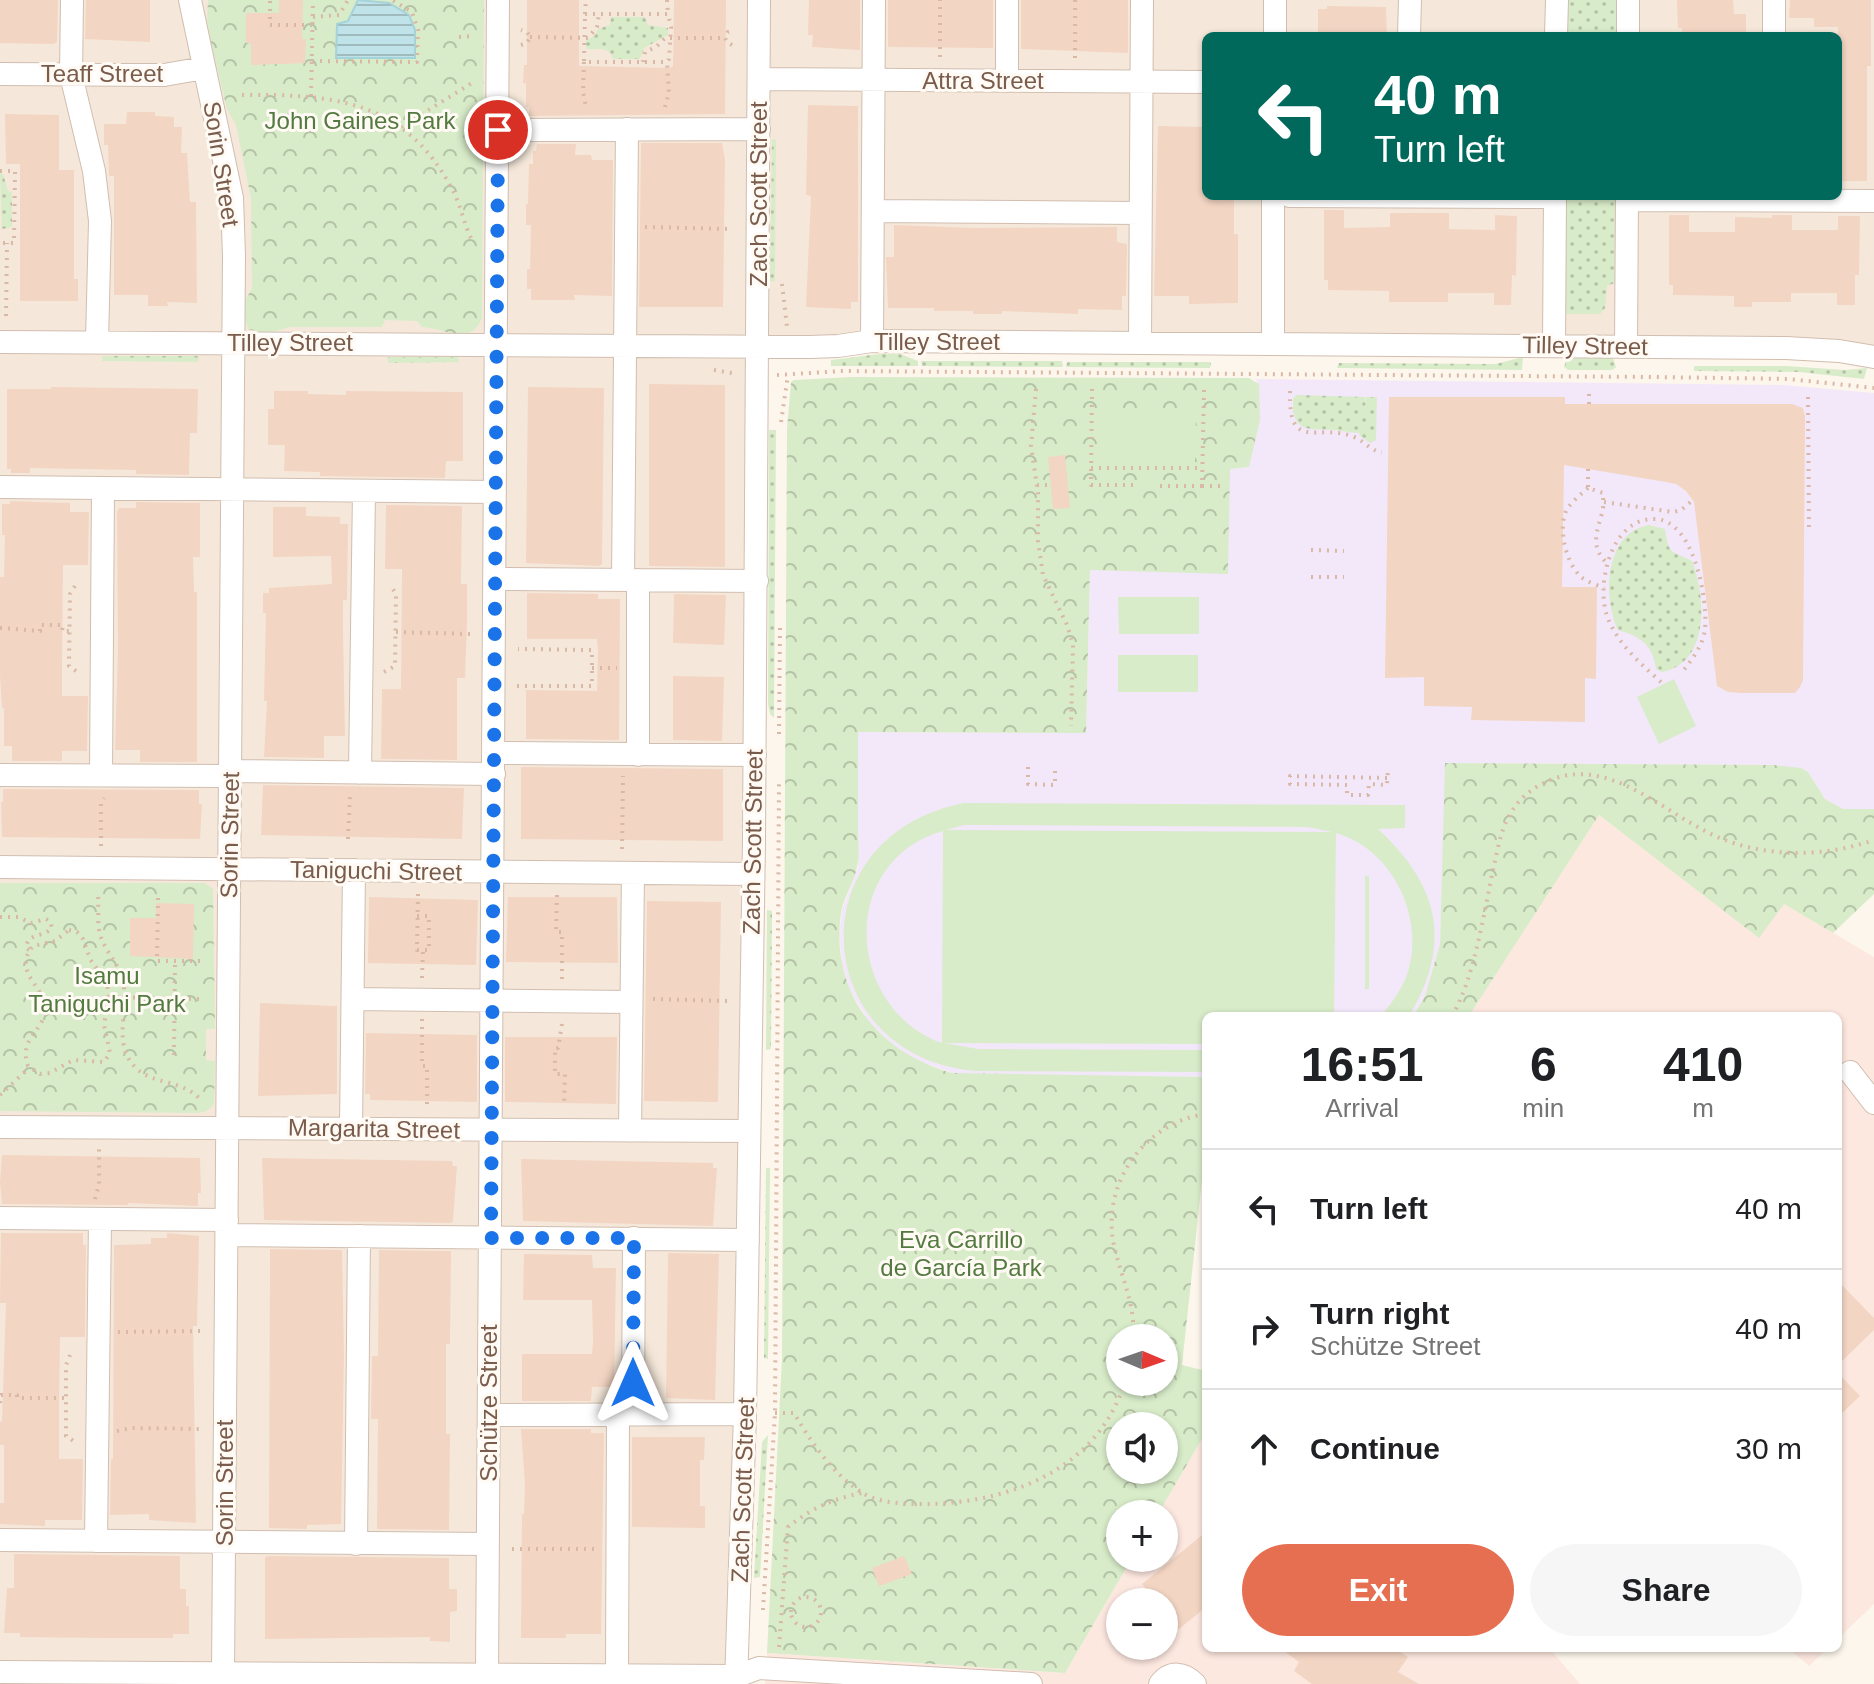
<!DOCTYPE html>
<html lang="en">
<head>
<meta charset="utf-8">
<style>
  body { margin:0; font-family:Helvetica,sans-serif; background:#f6f6f6; color:#202124; height:100vh; display:flex; flex-direction:column; font-size:30px; white-space:nowrap }
  * { box-sizing:border-box; margin:0 }
  p { font-size:26px; color:#757577 }
  .icon { flex:none; width:44px; height:44px; fill:none; stroke:currentColor; stroke-width:2; stroke-linecap:round; stroke-linejoin:round }
  .map { position:relative; flex:1; overflow:hidden }
  .drawer { position:absolute; left:1202px; top:1012px; width:640px; height:640px; display:flex; flex-direction:column; background:#fff; border-radius:12px; box-shadow:0 2px 6px #0004 }
  .drawer>* { flex:none }
  .banner { position:absolute; left:1202px; top:32px; width:640px; height:168px; border-radius:12px; box-shadow:0 2px 6px #0004; background:#00695c; color:#fff; overflow:hidden }
  .needle { width:52px; rotate:92deg }
  .controls { position:absolute; left:1106px; top:1324px; display:grid; gap:16px }
  .controls a { display:grid; place-items:center; width:72px; height:72px; border-radius:50%; background:#fff; box-shadow:0 2px 6px #0004; font-size:40px }
  .pin { position:absolute; display:grid; place-items:center; width:68px; height:68px; color:#fff; margin:-34px; border:4px solid #fff; border-radius:50%; box-shadow:0 2px 8px #0007 }
  .me { position:absolute; width:88px; margin:-44px; rotate:0deg; stroke-linejoin:round; filter:drop-shadow(0 0 6px #0008) }
  .turn { display:flex; align-items:center; gap:28px; height:168px; padding:0 40px; font-size:36px }
  .turn .icon { width:104px; height:104px; stroke-width:2.5 }
  .turn b { display:block; font-size:56px; line-height:68px }
  .eta { display:flex; justify-content:space-evenly; align-items:center; height:136px; text-align:center }
  .eta b { font-size:48px; font-weight:700; line-height:56px }
  .cta { display:flex; gap:16px; margin-top:auto; padding:16px 40px }
  .cta a { flex:1; height:92px; border-radius:48px; background:#e76f51; color:#fff; font-size:32px; font-weight:700; line-height:92px; text-align:center }
  .cta a+a { background:#f6f6f6; color:#202124 }
  ul { padding:0; list-style:none }
  li { display:flex; align-items:center; gap:24px; height:120px; padding:0 40px; border-top:2px solid #e0e0e0 }
  li div { flex:1 }
  li b { display:block; font-size:30px }
  li em { font-style:normal }
  .map>svg:first-child { display:block }
  .residential { fill:#f5e8da; fill-rule:evenodd }
  .commercial { fill:#fde8e0; fill-rule:evenodd }
  .education { fill:#f3e8fa }
  .grass { fill:url(#grass-dots) }
  .park { fill:url(#park-crowns); fill-rule:evenodd }
  .garden { fill:#d8ecc9; fill-rule:evenodd }
  .water { fill:url(#water-rules); stroke:#a5d3da; stroke-width:2 }
  .building { fill:#f3d5c3 }
  .lines { fill:none; stroke-linecap:round; stroke-linejoin:round }
  .minor-casing { stroke:#d1beb0; stroke-width:24 }
  .path { stroke:#d9b8a5; stroke-width:4; stroke-dasharray:2 6; stroke-linecap:butt }
  .minor { stroke:#fff; stroke-width:22 }
  .route { stroke:#1a73e8; stroke-width:14; stroke-dasharray:0 25.2 }
  .labels { text-anchor:middle; stroke-width:6; stroke-linejoin:round; paint-order:stroke }
  .street-label { font-size:24px; fill:#7a5c4d; stroke:#fffaf3 }
  .park-label { font-size:24px; fill:#537a41; stroke:#fffaf3 }
</style>
</head>
<body>
<div class="map">
<svg width="1874" height="1684" viewBox="0 0 1874 1684">
  <defs>
    <pattern id="grass-dots" width="8" height="8" patternUnits="userSpaceOnUse" patternTransform="scale(2)"><rect width="8" height="8" fill="#d8ecc9"/><path d="M2 2h.1M6 6h.1" fill="none" stroke="#b4c2a5" stroke-width="1.8" stroke-linecap="round"/></pattern>
    <pattern id="park-crowns" width="20" height="18" patternUnits="userSpaceOnUse" patternTransform="scale(2)"><rect width="20" height="18" fill="#d8ecc9"/><path d="M2 6a3 3 0 1 1 6 0M12 15a3 3 0 1 1 6 0" fill="none" stroke="#b4c2a5"/></pattern>
    <pattern id="water-rules" width="6" height="5" patternUnits="userSpaceOnUse" patternTransform="scale(2)"><rect width="6" height="5" fill="#bfe3e8"/><path d="M0 2.5h6" fill="none" stroke="#a0bbbe"/></pattern>
  </defs>
  <rect width="100%" height="100%" fill="#fdf6ec"/>
  <!-- residential -->
  <path class="residential" d="M0,0H1874V357L758,346L736,1675L0,1670ZM1206,36H1838V196H1206Z"/>
  <!-- commercial -->
  <path class="commercial" d="M1599,815L1758,937L1784,904L1874,957V1604L1838,1639V1016H1469Z
    M1206,1432V1648H1549L1580,1684H765L767,1653L1065,1673L1132,1558H1164V1514H1158ZM1120,1602H1164V1646H1120Z
    M1788,1648H1828L1809,1666Z"/>
  <!-- education -->
  <path class="education" d="M1253,379L1784,385L1874,393V809H1843L1825,799L1808,772L1774,765L1446,763L1440,944L1425,996L1413,1016H1206V1077L978,1075L952,1073L915,1060L898,1049L871,1025L850,991L842,966L839,934L842,910L858,867V732L1086,733L1090,569L1230,469L1249,467L1257,380Z"/>
  <!-- grass -->
  <path class="grass" d="M1566,0H1618V36H1566Z
    M611,17H645L648,25L668,28V35L644,48L640,59H613C609,45 598,50 586,49V41L595,35L598,29L610,25Z
    M772,139L776,140L775,282L770,281Z
    M0,173L3,174L8,191L12,192V227L2,229Z
    M1565,196H1617V282L1607,286L1605,308L1600,314H1564Z
    M880,354H900L918,361V366H831V360Z
    M102,356H198L199,357L198,362L102,361Z
    M388,357H458L459,362L388,363Z
    M1523,357L1522,370L1337,368L1339,363L1496,364Z
    M1567,358H1613L1616,367L1612,370H1568L1564,367Z
    M921,361H1062L1063,367L922,366Z
    M1067,362H1210L1211,363L1210,368L1066,367Z
    M1694,366H1786L1845,370L1867,368L1864,379L1799,372L1694,371Z
    M1296,395L1365,397V410L1366,397H1377L1376,440L1370,443L1359,435L1360,433C1353,433 1344,431 1335,430C1307,429 1292,433 1293,399Z
    M769,430H776L774,718L770,714L768,704Z
    M1649,525L1665,529C1669,555 1670,550 1692,561C1706,596 1710,663 1662,672L1656,669C1653,645 1640,636 1618,630C1602,597 1605,532 1649,525Z
    M767,910L772,911L771,1049L766,1050Z
    M766,1168H770L768,1359L764,1358Z
    M768,1435L760,1577L754,1578L762,1442Z"/>
  <!-- park -->
  <path class="park" d="M208,0H484L482,318C471,347 444,328 422,327L417,321L385,320L382,327H290L266,334L248,329L244,315V303L252,288L251,198L236,125L227,109L210,39L207,20Z
    M851,377L1249,378L1259,384L1260,420L1249,467L1230,469L1228,574L1090,570L1086,733L858,732C858,765 858,797 858,830C858,842 860,856 857,867C854,883 844,896 841,913C830,992 877,1052 952,1073L1206,1077V1143L1182,1365L1206,1371V1432L1158,1514H1120V1558H1132L1065,1673L767,1653L782,1359L787,428L791,382L794,380ZM1120,1338H1164V1382H1120ZM1120,1426H1164V1470H1120Z
    M1445,763L1774,765L1801,768L1808,772L1825,799L1843,809H1874V894L1833,933L1784,904L1759,938L1599,815L1469,1016H1413L1425,996L1440,944Z
    M0,883H205L213,889L215,1029H206V1060L215,1061L214,1104C208,1111 204,1113 195,1113L0,1111Z"/>
  <!-- garden -->
  <path class="garden" d="M1099,412L1196,413L1195,465L1099,464Z
    M1118,597H1199V634H1119Z
    M1118,655H1198V692H1118Z
    M1674,679L1696,726L1659,744L1637,697Z
    M964,803L1405,805V828L1378,829C1439,885 1453,943 1409,1016H1381C1390,1005 1399,993 1405,980C1428,923 1395,850 1336,833L1334,1016H1206V1044L944,1043L978,1049L1206,1050V1072L975,1071C809,1056 795,836 964,803ZM964,825L1308,827L1332,832L946,830ZM943,831L942,1042L941,1043C844,1006 839,860 943,831Z
    M1365,876H1369V989H1365Z"/>
  <!-- water -->
  <path class="water" d="M358,0L389,3L409,15L415,30V58H336L337,24L348,21Z"/>
  <!-- building -->
  <path class="building" d="M0,0H58L57,42L53,44L0,43Z
    M86,0H150V42L85,39Z
    M279,0H303L302,39H306L305,63L251,65V43H246V13H279Z
    M527,0H579V66L670,68L673,66L674,0H726L725,114L529,116V107H526V83H523L524,65H527Z
    M809,0H860V50L812,47L813,35H808Z
    M888,0H993V48L888,47Z
    M1021,0H1128V53L1021,49Z
    M1677,0H1733L1734,14H1746V36H1682V28H1678Z
    M1790,0H1871V66H1867V181H1838V27H1814V18H1789Z
    M1327,6L1386,7L1387,36H1318V9H1327Z
    M808,105L858,106V302H851V309L806,307L811,196L806,195Z
    M127,112H155V116L174,117V127H182L181,153H187L190,202H196L197,303L167,302L168,306H148V295H114V176H109L108,145H104V124H126Z
    M5,114L59,115V170H74V279H78V301H20V164H6Z
    M1158,126L1206,127V196H1234V234H1238V303L1189,304V296H1154Z
    M641,143H722L725,160L723,307H639Z
    M537,144H576L575,155H591L592,160H613L612,296L574,295L575,300H531V289H527V269H530L531,225H526V204H528L529,164H533V151H536Z
    M1324,210H1344V228L1390,227V213H1449V229L1495,230V215L1517,216L1516,276L1512,275L1511,305H1494V293H1448V302H1389V291L1328,290V280H1324Z
    M1669,215H1689V232H1735V217L1772,218V215H1792V230H1838V216H1860L1859,275H1855V305H1837V293H1791V302H1752V307H1734V296L1673,295V285H1669Z
    M894,225L973,228L1117,227V242L1127,244L1126,296H1122V310L1078,309V314L1002,311V314H973V311H934V308H888L886,257H894Z
    M649,384L725,385V567L649,566Z
    M51,387L198,389L197,433H190L189,475L136,474V470L30,468V473H11V469H7V389H51Z
    M528,387L604,388L602,564L599,566L526,563Z
    M274,391H308V394L346,395V391L463,392V461H446L445,478L320,476V472L284,471L285,445H268V409H274Z
    M1389,397H1565V404H1792L1803,408L1805,416L1803,680L1800,687L1795,693H1741L1728,692L1717,686L1694,502L1686,491L1676,484L1666,482L1564,465L1562,587H1597L1596,679L1585,678V722L1471,720L1472,707L1424,706V677L1385,678Z
    M1065,455L1070,508L1053,509L1048,457Z
    M10,501L70,503V512H89L88,565H63L62,673V696H88L87,751H62V761H12V746H4V708H2L0,675V577H4L5,535H2V504H10Z
    M136,502L200,503V557H193L194,592H197V762H140V750H115L118,650L117,512L119,508H136Z
    M386,505L462,506L461,584H467V622L465,678H457V760L381,759L382,689H401L402,569H385Z
    M273,507H306V516L340,517V524H348L347,600H343V631L345,736H324V758L264,757L267,701H264L266,613H263V593H269V588L332,584L331,556L273,557Z
    M527,593L598,594V599H620L619,740L526,739V690L597,691L598,651L597,639H527Z
    M674,594L726,595L724,645L673,643Z
    M673,676L724,677L722,741L673,740Z
    M521,767L723,769V841L521,839Z
    M263,785L464,788L462,839L261,835Z
    M3,789L199,790V804H202L200,839L2,837L1,802H3Z
    M369,897L478,900L476,965L368,963Z
    M508,897H617L618,963L506,962Z
    M647,901L721,902L718,1102L644,1101Z
    M156,903L194,904L193,959L130,956V918H156Z
    M260,1003L337,1006V1094L258,1096Z
    M366,1033L477,1035V1102L370,1100V1094H365Z
    M505,1037H617L616,1104L505,1102Z
    M2,1155L200,1158L201,1193H198V1206L128,1203V1205L2,1204L0,1182Z
    M262,1158L452,1161L453,1166H457L453,1221L451,1223L264,1220Z
    M521,1159L713,1163V1168H717L713,1226L523,1221Z
    M1,1233H83V1245H86L85,1337H60L59,1407V1459H83L82,1520H45V1526L0,1524V1503H4V1445H0V1422L2,1421L6,1303H0Z
    M167,1233L199,1236L197,1326H193L196,1523L149,1520V1514L110,1515L111,1459H113L114,1245L151,1244V1238H167Z
    M270,1249L342,1250L344,1355L341,1524L307,1525V1529L269,1528Z
    M379,1250L451,1251L450,1344H446V1434H450L449,1530L377,1529L378,1419H371L372,1356H378Z
    M668,1253L719,1254L715,1400L666,1398Z
    M524,1254L592,1255L593,1268H616L614,1387H592L591,1401H522V1354H592L593,1341L592,1300H523Z
    M1838,1281L1874,1318V1330L1838,1365Z
    M1838,1373L1860,1396L1838,1417Z
    M521,1429H591V1433H604L601,1634H566V1638H521L522,1514H524L525,1485Z
    M632,1437H705L704,1460H700V1506H705V1528L632,1527Z
    M1206,1532V1607L1179,1629L1164,1611V1602H1157L1142,1584Z
    M14,1554L180,1556V1589H186V1606H189V1634H173V1638H102L20,1637V1633H4L7,1588H14Z
    M270,1556L449,1558V1589H457V1611L450,1612V1642L430,1641V1637L265,1639V1557Z
    M904,1556L912,1574L879,1586L872,1568Z
    M1280,1648H1394L1408,1657L1398,1672L1419,1684H1312L1294,1671L1299,1662Z"/>
  <g class="lines">
    <!-- minor casing -->
    <g class="minor-casing">
      <path id="minor" d="M72,0L71,75L94,171L100,221L97,342
        M190,0L232,198L234,256L223,1674
        M1275,36V0
        M1409,36L1410,0
        M1556,36L1557,0
        M1628,36V0
        M1774,36V0
        M0,74L164,75L204,68
        M759,79L1206,82
        M1007,81V0
        M498,130L759,129
        M1273,196V343
        M1290,196L1555,197
        M1627,200L1874,201
        M873,211L1140,213
        M872,341L874,0
        M0,342L810,347L838,346L872,341L1786,348L1839,351L1874,357
        M1140,342L1142,0
        M1554,346L1555,196
        M1626,346L1627,196
        M0,487L495,492
        M496,579L757,581
        M623,580L627,129
        M638,580V755
        M495,753L755,755
        M230,771L494,774
        M360,773L364,491
        M0,775L230,776
        M101,775L103,489
        M0,867L753,874
        M353,999L631,1002
        M1850,1072L1874,1103
        M0,1127L748,1131
        M351,1128L354,870
        M630,1131L633,873
        M0,1218L227,1220
        M227,1235L748,1240
        M633,1413L634,1238
        M489,1415L745,1414
        M0,1540L488,1544
        M96,1541L100,1220
        M356,1544L359,1236
        M0,1672L737,1676L759,1668L1031,1684
        M487,1675L498,0
        M617,1675L618,1416
        M736,1684L745,1414L754,841L759,0
        M1160,1684C1170,1671 1184,1672 1195,1684"/>
    </g>
    <!-- path -->
    <path class="path" d="M667,0L668,14
      M270,1V25H312
      M585,14H668L671,27L669,59L667,62H584Z
      M585,14L586,0
      M313,17L339,15L348,0
      M459,37L473,36
      M530,37L588,38L597,27L599,14
      M521,45L527,43L530,37L527,32L521,30
      M732,45L727,42L725,38L728,32L733,31
      M940,57V0
      M1075,58V0
      M312,61L417,62L418,30L412,12L392,0
      M584,62L583,92L586,107
      M643,62L645,52L656,47L665,38H726
      M242,95C333,94 405,100 452,189C461,205 464,225 472,240
      M311,96L313,0
      M665,107L669,93L667,62
      M401,127L472,83
      M0,171H15L14,243H0
      M645,227L731,229
      M782,284L787,327
      M6,316L7,243
      M714,370L737,374
      M777,375L841,371L1655,377L1789,379L1874,388
      M1036,389L1031,446L1038,493V541L1043,575L1067,625L1073,644L1071,726
      M1092,389L1091,485H1135
      M1204,390L1202,486H1226
      M1290,391C1288,454 1318,422 1354,437C1365,441 1370,451 1382,452
      M1589,394V404
      M1808,397L1809,532
      M781,422L788,375
      M1091,468H1202
      M1588,469V488L1603,493C1603,499 1604,507 1602,513C1597,532 1590,546 1606,562
      M1037,485H1051
      M1160,486H1202
      M1588,488C1580,495 1571,502 1566,511C1558,530 1566,563 1581,577C1587,582 1597,585 1604,588
      M1604,502L1673,512L1681,510L1693,500
      M1311,550L1344,551
      M1311,577H1344
      M75,586L70,594L69,666L80,674
      M0,628L40,631V625H63L62,631H70
      M396,632L470,634
      M592,668H617
      M384,672L395,666L396,594L391,586
      M1661,682C1641,664 1620,646 1609,621C1594,589 1610,517 1655,519C1694,520 1708,600 1705,629C1703,645 1692,660 1682,672
      M517,686H592V650L518,649
      M779,734L780,623
      M1028,767V784L1055,785V767
      M1387,778L1290,776V784L1347,785V795H1368L1369,784L1387,785L1388,769
      M348,839L350,795
      M101,846V803L104,798
      M622,849L623,776
      M418,894L417,950H423L422,978
      M557,895L556,932H562V979
      M98,897C99,909 97,923 100,934C106,955 121,963 124,989C127,1015 114,1044 134,1066C151,1085 180,1079 199,1098
      M158,898L157,961H200
      M417,916H429V950H423
      M0,917H18L31,923L46,919L50,921L52,928C43,938 28,932 26,948L29,950
      M69,930L77,932L83,939L90,959L107,983L109,997L104,1025L110,1053L104,1062L73,1060L50,1073L40,1074L28,1066C18,1037 45,1031 45,1009C46,987 11,972 33,946L55,941Z
      M109,997L200,999
      M653,999L727,1001
      M1452,1016C1474,979 1484,913 1493,870C1497,853 1500,833 1508,818C1517,799 1534,786 1553,779C1613,757 1668,817 1720,838C1768,858 1825,857 1874,840
      M422,1019V1066H427V1104
      M562,1024L558,1048H555V1074H565L564,1105
      M174,1055L175,961
      M0,1095L29,1068
      M95,1199L99,1185V1149
      M118,1332L203,1331
      M1133,1338C1136,1302 1119,1274 1113,1240C1103,1181 1146,1122 1206,1114
      M70,1355L66,1365V1436L75,1442
      M0,1403L1,1395H17V1398H66
      M775,1413H794C811,1442 832,1473 861,1492C881,1505 910,1504 932,1504C1015,1501 1098,1467 1125,1382
      M117,1431L131,1428L203,1429
      M512,1549H595V1547
      M791 1612a15 15 0 1 1 30 0a15 15 0 1 1-30 0Z
      M763,1610L775,1413L779,779
      M779,1647L788,1527C812,1508 832,1499 862,1493"/>
    <!-- minor -->
    <use href="#minor" class="minor"/>
  </g>
  <g class="lines">
    <!-- route -->
    <path class="route" d="M498,130L491,1238H634L633,1383"/>
  </g>
  <g class="labels">
    <!-- street labels -->
    <g class="street-label">
      <text x="102" y="82">Teaff Street</text>
      <text x="983" y="89">Attra Street</text>
      <text transform="translate(221 164) rotate(81)" y="8">Sorin Street</text>
      <text transform="translate(759 194) rotate(-90)" y="8">Zach Scott Street</text>
      <text x="937" y="350">Tilley Street</text>
      <text x="290" y="351">Tilley Street</text>
      <text transform="translate(1585 346) rotate(1)" y="8">Tilley Street</text>
      <text transform="translate(230 835) rotate(-89)" y="8">Sorin Street</text>
      <text transform="translate(753 842) rotate(-89)" y="8">Zach Scott Street</text>
      <text transform="translate(376 871) rotate(1)" y="8">Taniguchi Street</text>
      <text transform="translate(374 1129) rotate(1)" y="8">Margarita Street</text>
      <text transform="translate(489 1403) rotate(-90)" y="8">Schütze Street</text>
      <text transform="translate(225 1483) rotate(-90)" y="8">Sorin Street</text>
      <text transform="translate(743 1490) rotate(-88)" y="8">Zach Scott Street</text>
    </g>
    <!-- park labels -->
    <g class="park-label">
      <text x="360" y="129">John Gaines Park</text>
      <text x="107" y="984">Isamu<tspan x="107" dy="28">Taniguchi Park</tspan></text>
      <text x="961" y="1248">Eva Carrillo<tspan x="961" dy="28">de García Park</tspan></text>
    </g>
  </g>
</svg>
<div class="controls">
<a><svg class="needle" viewBox="-14 -14 28 28"><path d="M0-13l5 13h-10z" fill="#e53935"/><path d="M0 13l5-13h-10z" fill="#757577"/></svg></a>
<a><svg class="icon" aria-label="sound" viewBox="0 0 24 24"><path d="M4 9h4l5-4v14l-5-4H4zM17 9q2 3 0 6"/></svg></a>
<a>+</a>
<a>−</a>
</div>
<div class="pin" style="left:498px;top:130px;background:#d93025"><svg class="icon" aria-label="arrive" viewBox="0 0 24 24"><path d="M6 21V4h12l-3 4 3 4H6"/></svg></div>
<svg class="me" style="left:633px;top:1383px" viewBox="-20 -20 40 40"><path d="M0-17L14 15 0 8-14 15z" fill="#1a73e8" stroke="#fff" stroke-width="4"/></svg>
<div class="banner">
<div class="turn"><svg class="icon" aria-label="left" viewBox="0 0 24 24"><path d="M17 20v-9H6M10 6l-5 5 5 5"/></svg><div><b>40 m</b>Turn left</div></div>
</div>
<section class="drawer">
<div class="eta">
<div><b>16:51</b><p>Arrival</p></div>
<div><b>6</b><p>min</p></div>
<div><b>410</b><p>m</p></div>
</div>
<ul>
<li><svg class="icon" aria-label="left" viewBox="0 0 24 24"><path d="M17 20v-9H6M10 6l-5 5 5 5"/></svg><div><b>Turn left</b></div><em>40 m</em></li>
<li><svg class="icon" aria-label="right" viewBox="0 0 24 24"><path d="M7 20v-9h11M14 6l5 5-5 5"/></svg><div><b>Turn right</b><p>Schütze Street</p></div><em>40 m</em></li>
<li><svg class="icon" aria-label="ahead" viewBox="0 0 24 24"><path d="M12 20V5M6 11l6-6 6 6"/></svg><div><b>Continue</b></div><em>30 m</em></li>
</ul>
<div class="cta"><a>Exit</a><a>Share</a></div>
</section>
</div>
</body>
</html>
